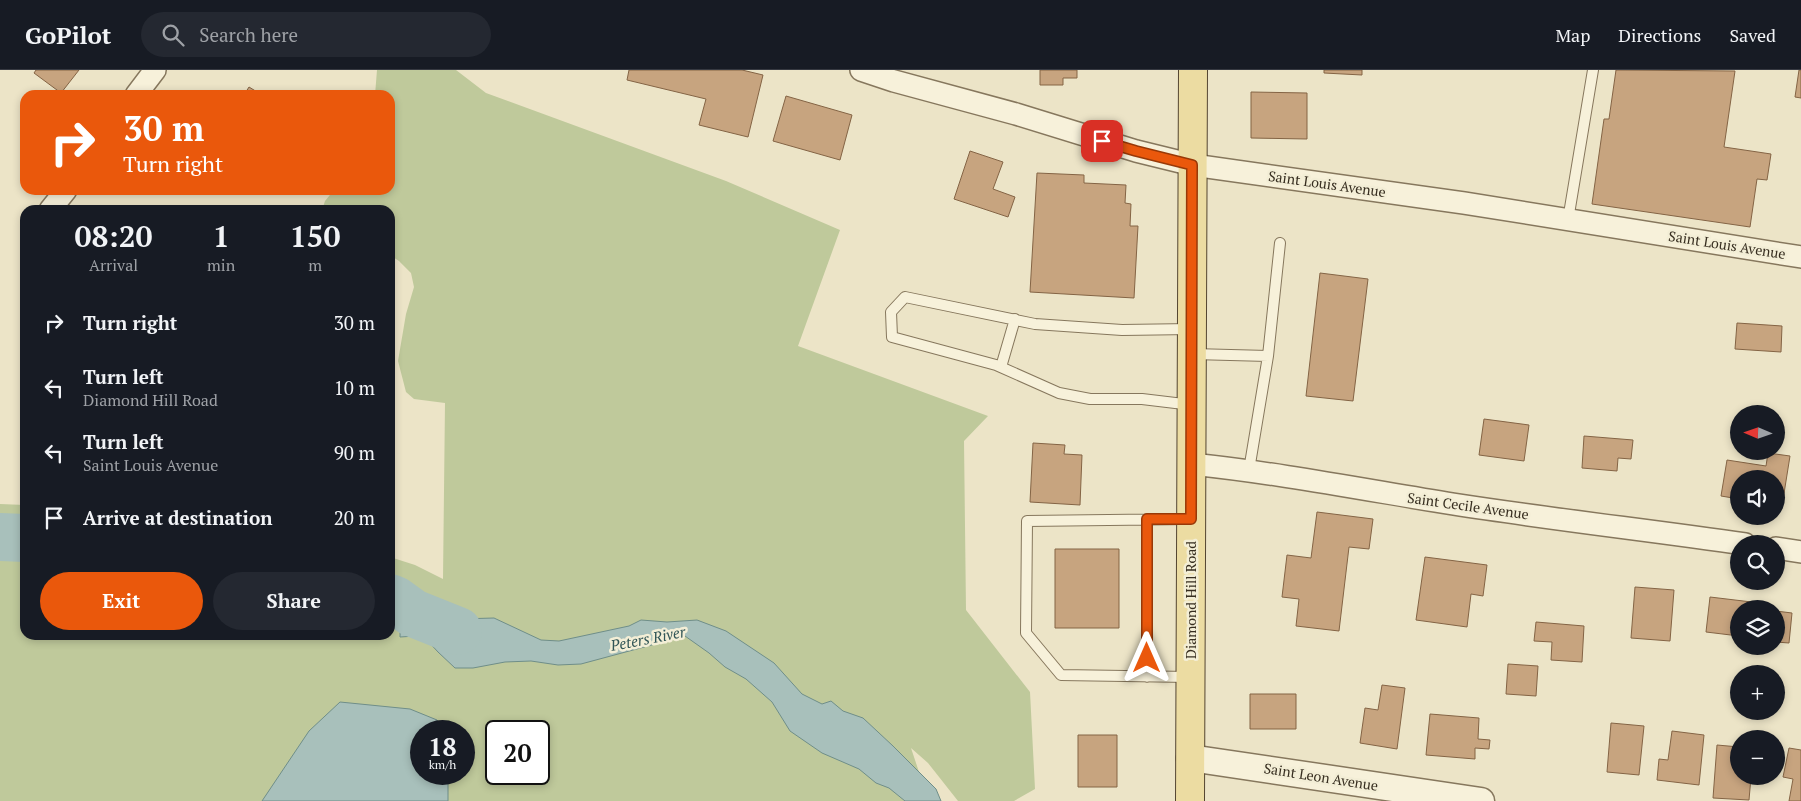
<!DOCTYPE html>
<html lang="en">
<head>
<meta charset="utf-8">
<style>
  body { margin:0; font-family:"PT Serif",serif; background:#242831; color:#f1f3f6; height:100vh; display:flex; flex-direction:column; font-size:19px; white-space:nowrap }
  * { box-sizing:border-box; margin:0 }
  p { font-size:16px; color:#9ea1a6 }
  .icon { flex:none; width:28px; height:28px; fill:none; stroke:currentColor; stroke-width:2; stroke-linecap:round; stroke-linejoin:round }
  .map { position:relative; flex:1; overflow:hidden }
  .panel { position:absolute; left:20px; top:135px; width:375px; height:435px; display:flex; flex-direction:column; background:#171b24; border-radius:15px; box-shadow:0 2px 8px #0003 }
  .panel>* { flex:none }
  .guide { position:absolute; left:20px; top:20px; width:375px; height:105px; border-radius:15px; box-shadow:0 2px 8px #0003; background:#ea580c; color:#fff; overflow:hidden }
  .needle { width:32px; rotate:272deg }
  .buttons { position:absolute; left:1730px; top:335px; display:grid; gap:10px }
  .buttons a { display:grid; place-items:center; width:55px; height:55px; border-radius:50%; background:#171b24; box-shadow:0 2px 8px #0003; font-size:25px }
  .speed { position:absolute; left:410px; top:650px; display:flex; gap:10px; font-size:25px; font-weight:700; text-align:center }
  .speed>* { display:grid; place-content:center; width:65px; height:65px; border-radius:50%; background:#171b24; box-shadow:0 2px 8px #0003; line-height:1 }
  .speed small { font-size:12px; font-weight:400 }
  .speed .limit { border:2px solid #111; border-radius:8px; background:#fff; color:#111 }
  .pin { position:absolute; display:grid; place-items:center; width:42px; height:42px; color:#fff; margin:-21px; border-radius:10px; box-shadow:0 2px 8px #0006 }
  .me { position:absolute; width:55px; margin:-28px; rotate:0deg; stroke-linejoin:round; filter:drop-shadow(0 0 4px #0008) }
  .turn { display:flex; align-items:center; gap:18px; height:105px; padding:0 20px; font-size:22px }
  .turn .icon { width:65px; height:65px; stroke-width:2.5 }
  .turn b { display:block; font-size:35px; line-height:42px }
  .eta { display:flex; justify-content:space-evenly; align-items:center; height:85px; text-align:center }
  .eta b { font-size:30px; font-weight:700; line-height:35px }
  .primary-button { display:flex; gap:10px; margin-top:auto; padding:10px 20px }
  .primary-button a { flex:1; height:58px; border-radius:30px; background:#ea580c; color:#fff; font-size:20px; font-weight:700; line-height:58px; text-align:center }
  .primary-button a+a { background:#242831; color:#f1f3f6 }
  ul { padding:0; list-style:none }
  li { display:flex; align-items:center; gap:15px; height:65px; padding:0 20px }
  li div { flex:1 }
  li b { display:block; font-size:19px }
  li em { font-style:normal }
  header { display:flex; align-items:center; gap:30px; box-sizing:border-box; height:70px; padding:0 25px; background:#171b24; border-bottom:1px solid #363941 }
  header strong { font-size:24px }
  nav { display:flex; gap:28px; margin-inline-start:auto; font-size:18px }
  .search { width:350px; height:45px; background:#242831; display:flex; align-items:center; gap:12px; box-sizing:border-box; padding:0 18px; border-radius:28px; color:#9ea1a6; font-size:19px }
  .map>svg:first-child { display:block }
  .green { fill:#bfc99b; fill-rule:evenodd }
  .water { fill:#a8c0bb; stroke:#6f8e89 }
  .lines { fill:none; stroke-linecap:round; stroke-linejoin:round }
  .river { stroke:#a8c0bb; stroke-width:48 }
  .building { fill:#c7a47f; stroke:#846445 }
  .service-casing { stroke:#86775d; stroke-width:12 }
  .minor-casing { stroke:#86775d; stroke-width:24 }
  .tertiary-casing { stroke:#86775d; stroke-width:29 }
  .primary-casing { stroke:#544531; stroke-width:30 }
  .service { stroke:#f7f1da; stroke-width:10 }
  .minor { stroke:#f7f1da; stroke-width:21 }
  .tertiary { stroke:#f7f1da; stroke-width:26 }
  .primary { stroke:#ecdca2; stroke-width:28 }
  .route-casing { stroke:#983908; stroke-width:12 }
  .route { stroke:#ea580c; stroke-width:9 }
  .labels { text-anchor:middle; stroke-width:5; stroke-linejoin:round; paint-order:stroke }
  .street-label { font-size:14px; fill:#372e20; stroke:#f3eed6 }
  .water-label { font-size:15px; font-style:italic; fill:#315556; stroke:#f3eed6 }
</style>
</head>
<body>
<header>
<strong>GoPilot</strong>
<div class="search"><svg class="icon" aria-label="search" viewBox="0 0 24 24"><circle cx="10" cy="10" r="6"/><path d="M15 15l6 6"/></svg>Search here</div>
<nav><a>Map</a><a>Directions</a><a>Saved</a></nav>
</header>
<div class="map">
<svg width="1801" height="731" viewBox="0 0 1801 731">
  <rect width="100%" height="100%" fill="#ece4c7"/>
  <!-- green -->
  <path class="green" d="M377,0H456L486,23L726,111L840,160L798,276L988,346L964,371L966,540L1030,622L1035,719L1014,731H958L928,693L911,678L920,705L919,731H440V704H464V661H441L437,650L265,728L262,731H0V434L25,435V565H390V487L415,495L443,509L445,333L414,329L406,322L398,291L406,244L414,217L411,203L399,191L390,185V140H322L325,131L334,120H390V25H375ZM496,661H539V704H496Z"/>
  <!-- water -->
  <path class="water" d="M401,519L412,522L440,540L459,549L494,548L541,570L559,571L629,556L641,550L667,552L697,550L726,561L774,593L802,624L822,634L831,631L843,641L863,648L893,676L936,719L941,731H905L889,718L876,713L859,699L822,683L790,661L772,632L746,609L725,597L709,583L685,566L581,594L558,595L531,591L505,592L473,598H455L438,582L426,569L416,566L400,567Z
    M340,632L410,639L437,650L444,661H421V704H448V731H262L309,661Z"/>
  <g class="lines">
    <!-- river -->
    <path class="river" d="M0,467L25,468
      M390,528L395,530L413,543L458,561"/>
  </g>
  <!-- building -->
  <path class="building" d="M36,0H79L61,23L34,3Z
    M629,0H742L763,5L748,67L699,55L706,29L627,10Z
    M1040,0H1077V8H1063V15H1040Z
    M1324,0H1362V5L1324,3Z
    M1616,0L1735,1L1724,77L1771,84L1767,110L1757,109L1750,157L1592,134L1604,49H1609Z
    M1799,0H1801V28L1795,27Z
    M249,17L262,25H244Z
    M1251,22L1307,23V69L1251,68Z
    M786,26L852,45L840,90L773,71Z
    M970,81L1003,92L993,119L1015,127L1008,147L954,129Z
    M1037,103L1084,105V113L1126,115L1125,133L1131,134L1130,156H1138L1134,228L1030,222Z
    M1320,203L1368,209L1353,331L1306,326Z
    M1737,253L1782,256L1781,282L1735,279Z
    M1484,349L1529,355L1524,391L1479,385Z
    M1584,366L1633,370L1631,389L1618,388L1617,401L1582,398Z
    M1033,373L1065,375L1064,384L1082,385L1080,435L1030,432Z
    M1768,383L1790,386L1782,436L1776,435V409H1739V429L1721,426L1727,390L1766,396Z
    M1317,442L1373,449L1369,479L1349,477L1339,561L1296,556L1299,529L1282,527L1287,485L1311,488Z
    M1055,479H1119V558H1055Z
    M1425,487L1487,495L1483,526L1471,524L1467,557L1416,550Z
    M1635,517L1674,520L1670,571L1631,568Z
    M1710,527L1760,533L1759,539H1739V566L1706,562Z
    M1776,541L1792,543L1789,573L1776,572Z
    M1536,552L1584,556L1582,592L1551,590L1552,572L1534,571Z
    M1508,594L1538,596L1536,626L1506,624Z
    M1382,615L1405,618L1397,679L1360,673L1365,638L1378,640Z
    M1250,624H1296V659H1250Z
    M1430,644L1479,648L1478,669L1490,670L1489,679L1475,678V689L1426,685Z
    M1611,653L1644,656L1639,705L1607,702Z
    M1672,661L1704,665L1699,715L1657,710L1659,689L1668,690Z
    M1078,665H1117V717H1078Z
    M1717,675L1739,677V706H1761V708L1751,707L1749,730L1713,728Z
    M1789,678L1801,680V731H1789L1793,709L1783,707Z"/>
  <g class="lines">
    <!-- service casing -->
    <g class="service-casing">
      <path id="service" d="M1568,150L1593,0
        M1191,259L1122,260L1035,254L905,227L891,242L892,267L996,295L1059,323L1090,329H1142L1192,335
        M1193,284L1268,286
        M1001,297L1015,249
        M1249,400L1268,286L1280,173
        M1147,607V449
        M1189,607L1061,605L1026,563L1027,451L1190,449"/>
    </g>
    <!-- minor casing -->
    <g class="minor-casing">
      <path id="minor" d="M861,0L894,11L1016,44L1136,81L1193,95L1464,133L1801,187
        M136,25L155,0
        M50,140L66,120
        M1191,394C1279,403 1366,420 1453,434C1550,449 1647,460 1745,474
        M1776,478L1801,482"/>
    </g>
    <!-- tertiary casing -->
    <g class="tertiary-casing">
      <path id="tertiary" d="M1190,688L1481,731"/>
    </g>
    <!-- primary casing -->
    <g class="primary-casing">
      <path id="primary" d="M1190,731L1193,0"/>
    </g>
    <!-- service -->
    <use href="#service" class="service"/>
    <!-- minor -->
    <use href="#minor" class="minor"/>
    <!-- tertiary -->
    <use href="#tertiary" class="tertiary"/>
    <!-- primary -->
    <use href="#primary" class="primary"/>
  </g>
  <g class="lines">
    <!-- route casing -->
    <g class="route-casing">
      <path id="route" d="M1102,71L1136,81L1192,95L1191,449H1147V588"/>
    </g>
    <!-- route -->
    <use href="#route" class="route"/>
  </g>
  <g class="labels">
    <!-- street labels -->
    <g class="street-label">
      <text transform="translate(1327 114) rotate(8)" y="5">Saint Louis Avenue</text>
      <text transform="translate(1727 175) rotate(9)" y="5">Saint Louis Avenue</text>
      <text transform="translate(1468 436) rotate(8)" y="5">Saint Cecile Avenue</text>
      <text transform="translate(1191 530) rotate(-90)" y="5">Diamond Hill Road</text>
      <text transform="translate(1321 707) rotate(9)" y="5">Saint Leon Avenue</text>
    </g>
    <!-- water labels -->
    <g class="water-label">
      <text transform="translate(648 569) rotate(-11)" y="5">Peters River</text>
    </g>
  </g>
</svg>
<div class="buttons">
<a><svg class="needle" viewBox="-14 -14 28 28"><path d="M0-13l5 13h-10z" fill="#e53935"/><path d="M0 13l5-13h-10z" fill="#9ea1a6"/></svg></a>
<a><svg class="icon" aria-label="sound" viewBox="0 0 24 24"><path d="M4 9h4l5-4v14l-5-4H4zM17 9q2 3 0 6"/></svg></a>
<a><svg class="icon" aria-label="search" viewBox="0 0 24 24"><circle cx="10" cy="10" r="6"/><path d="M15 15l6 6"/></svg></a>
<a><svg class="icon" aria-label="layers" viewBox="0 0 24 24"><path d="M12 4l9 5-9 5-9-5zM3 14l9 5 9-5"/></svg></a>
<a>+</a>
<a>−</a>
</div>
<div class="speed"><div>18<small>km/h</small></div><div class="limit">20</div></div>
<div class="pin" style="left:1102px;top:71px;background:#d93025"><svg class="icon" aria-label="arrive" viewBox="0 0 24 24"><path d="M6 21V4h12l-3 4 3 4H6"/></svg></div>
<svg class="me" style="left:1147px;top:588px" viewBox="-20 -20 40 40"><path d="M0-17L14 15 0 8-14 15z" fill="#ea580c" stroke="#fff" stroke-width="4"/></svg>
<div class="guide">
<div class="turn"><svg class="icon" aria-label="right" viewBox="0 0 24 24"><path d="M7 20v-9h11M14 6l5 5-5 5"/></svg><div><b>30 m</b>Turn right</div></div>
</div>
<section class="panel">
<div class="eta">
<div><b>08:20</b><p>Arrival</p></div>
<div><b>1</b><p>min</p></div>
<div><b>150</b><p>m</p></div>
</div>
<ul>
<li><svg class="icon" aria-label="right" viewBox="0 0 24 24"><path d="M7 20v-9h11M14 6l5 5-5 5"/></svg><div><b>Turn right</b></div><em>30 m</em></li>
<li><svg class="icon" aria-label="left" viewBox="0 0 24 24"><path d="M17 20v-9H6M10 6l-5 5 5 5"/></svg><div><b>Turn left</b><p>Diamond Hill Road</p></div><em>10 m</em></li>
<li><svg class="icon" aria-label="left" viewBox="0 0 24 24"><path d="M17 20v-9H6M10 6l-5 5 5 5"/></svg><div><b>Turn left</b><p>Saint Louis Avenue</p></div><em>90 m</em></li>
<li><svg class="icon" aria-label="arrive" viewBox="0 0 24 24"><path d="M6 21V4h12l-3 4 3 4H6"/></svg><div><b>Arrive at destination</b></div><em>20 m</em></li>
</ul>
<div class="primary-button"><a>Exit</a><a>Share</a></div>
</section>
</div>
</body>
</html>
